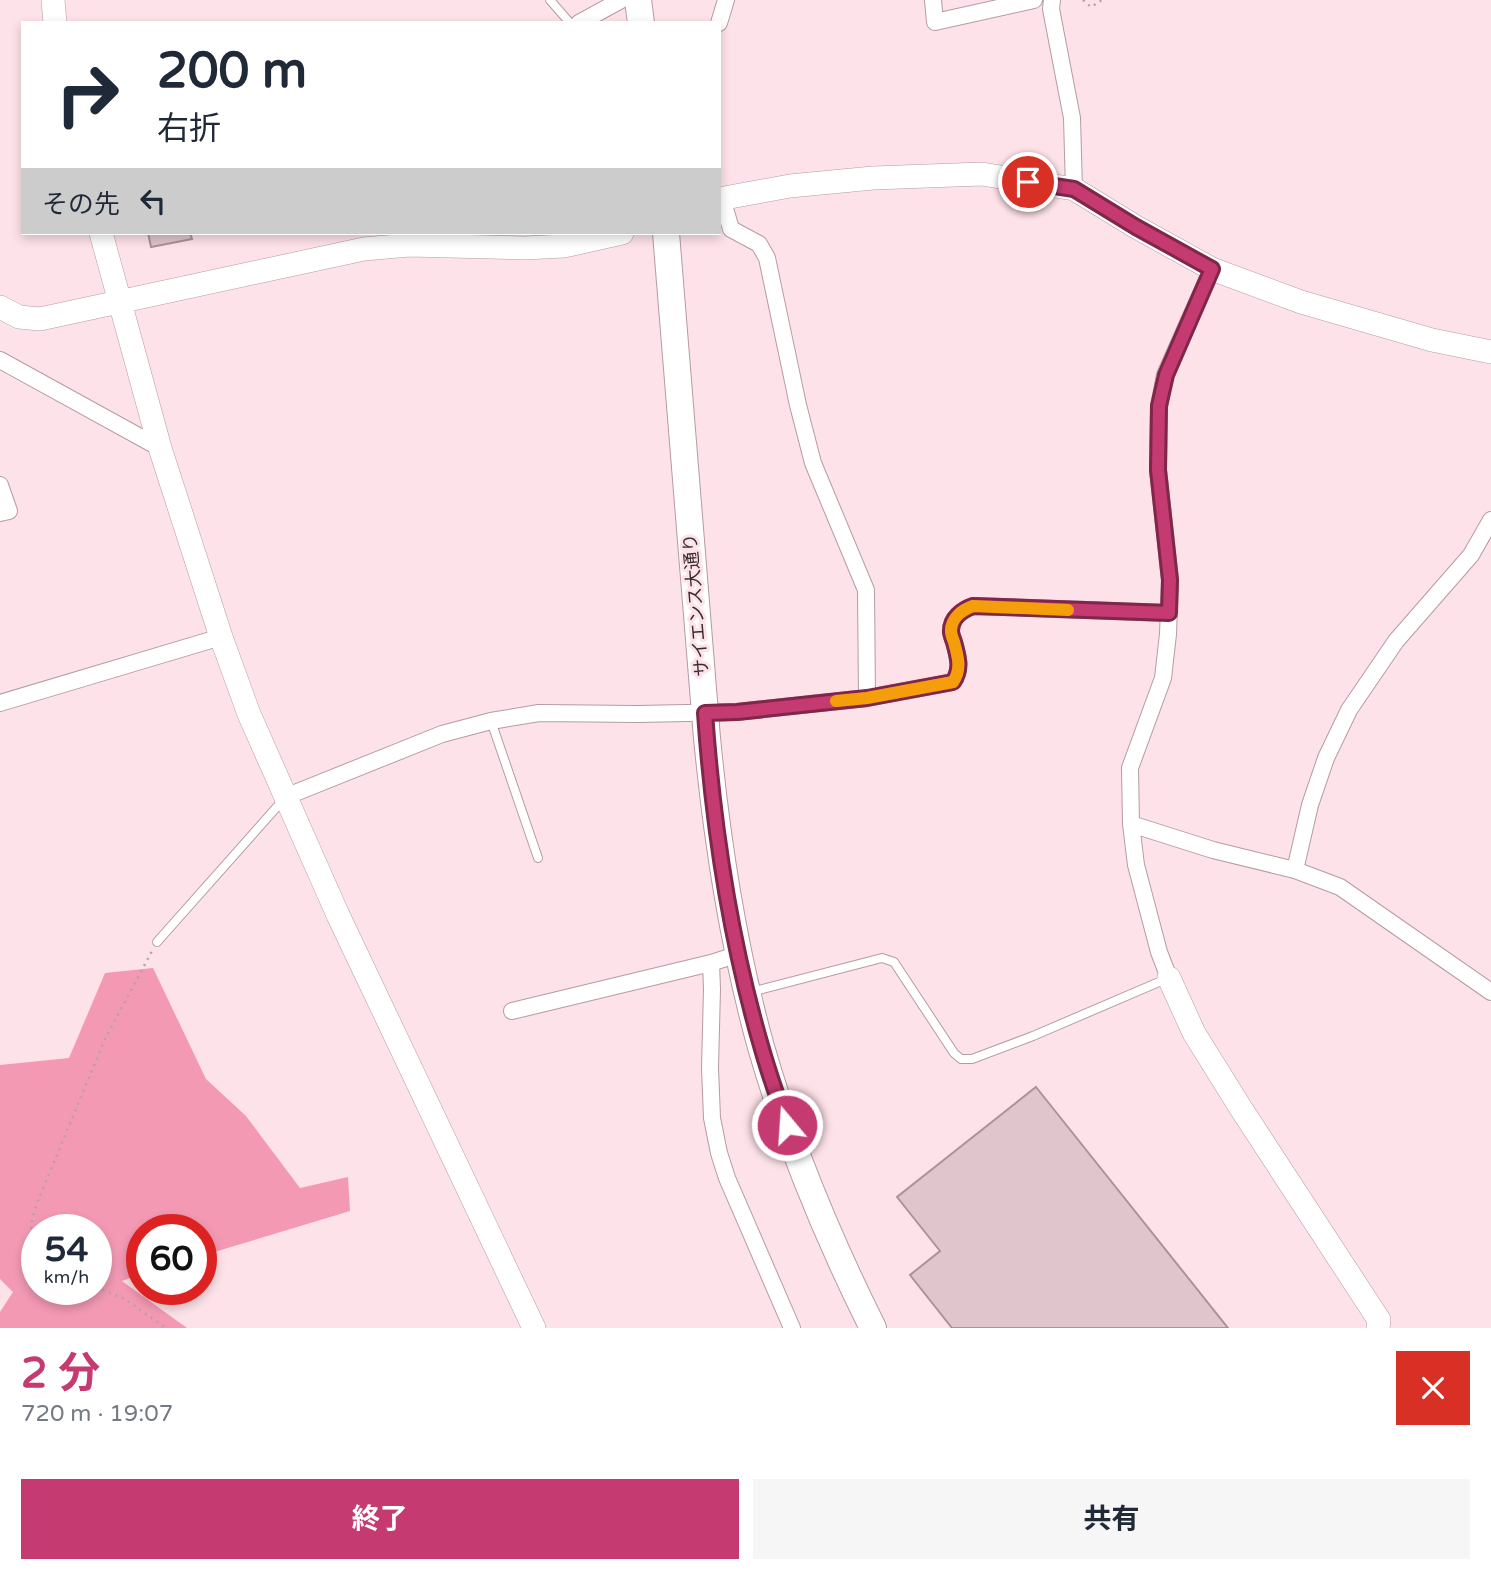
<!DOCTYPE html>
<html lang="ja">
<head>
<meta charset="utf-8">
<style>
  body { margin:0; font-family:"Varela Round","Noto Sans JP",sans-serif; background:#f6f6f7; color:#1f2937; height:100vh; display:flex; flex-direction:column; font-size:26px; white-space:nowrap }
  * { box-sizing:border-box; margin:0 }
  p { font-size:23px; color:#747a83 }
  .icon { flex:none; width:38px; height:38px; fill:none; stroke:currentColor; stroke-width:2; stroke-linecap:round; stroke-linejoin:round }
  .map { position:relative; height:1328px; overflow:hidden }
  .drawer { display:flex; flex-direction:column; background:#fff; flex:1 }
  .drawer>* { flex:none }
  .hud { position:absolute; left:21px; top:21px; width:700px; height:214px; border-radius:0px; box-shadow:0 4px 10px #0003; background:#fff; color:#1f2937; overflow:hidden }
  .speed { position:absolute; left:21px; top:1214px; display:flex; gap:14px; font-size:35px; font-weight:700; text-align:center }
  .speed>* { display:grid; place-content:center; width:91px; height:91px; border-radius:50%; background:#fff; box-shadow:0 4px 10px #0003; line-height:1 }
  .speed small { font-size:18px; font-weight:400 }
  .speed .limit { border:10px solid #d22; background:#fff; color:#111 }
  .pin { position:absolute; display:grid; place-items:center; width:60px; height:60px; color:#fff; margin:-30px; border:4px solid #fff; border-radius:50%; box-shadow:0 2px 7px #0007 }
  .me { position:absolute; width:77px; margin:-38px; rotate:342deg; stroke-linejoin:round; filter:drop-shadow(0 0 5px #0008) }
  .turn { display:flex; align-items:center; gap:24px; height:147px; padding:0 21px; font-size:32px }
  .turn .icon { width:91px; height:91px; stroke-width:2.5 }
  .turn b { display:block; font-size:49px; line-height:60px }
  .then { display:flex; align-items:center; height:66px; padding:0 21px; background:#0003; gap:14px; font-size:26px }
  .round { display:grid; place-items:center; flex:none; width:74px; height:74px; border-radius:0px; background:#f6f6f7 }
  .overview { display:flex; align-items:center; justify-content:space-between; height:119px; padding:0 21px }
  h1 { font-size:42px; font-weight:700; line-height:52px; color:#c43a71 }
  .primary-button { display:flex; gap:14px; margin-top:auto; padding:14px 21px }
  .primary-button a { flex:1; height:80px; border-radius:0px; background:#c43a71; color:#fff; font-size:28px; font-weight:700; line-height:80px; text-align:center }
  .primary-button a+a { background:#f6f6f7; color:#1f2937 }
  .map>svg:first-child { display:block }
  .forest { fill:#f399b4; fill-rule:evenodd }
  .building { fill:#e0c5cc; stroke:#ac9299; stroke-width:2 }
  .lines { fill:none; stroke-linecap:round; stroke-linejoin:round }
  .lane-casing { stroke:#b59ba2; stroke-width:10 }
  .street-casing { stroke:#b59ba2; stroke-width:18 }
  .secondary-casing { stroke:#b59ba2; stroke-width:24 }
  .primary-casing { stroke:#b59ba2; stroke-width:28 }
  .path { stroke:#b7a1a7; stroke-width:2.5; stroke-dasharray:2 5; stroke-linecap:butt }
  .lane { stroke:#fff; stroke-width:8 }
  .street { stroke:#fff; stroke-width:16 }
  .secondary { stroke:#fff; stroke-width:23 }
  .primary { stroke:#fff; stroke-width:26 }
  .route-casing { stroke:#7f2649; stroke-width:18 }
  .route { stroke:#c43a71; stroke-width:12 }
  .slow { stroke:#f59e0b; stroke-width:12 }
  .labels { text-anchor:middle; stroke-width:6; stroke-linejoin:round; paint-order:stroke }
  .street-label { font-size:18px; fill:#372c2f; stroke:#fee2e9 }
</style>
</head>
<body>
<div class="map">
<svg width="1491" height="1328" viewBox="0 0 1491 1328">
  <rect width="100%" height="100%" fill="#fee2e9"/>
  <!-- forest -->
  <path class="forest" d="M153,968L206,1079L246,1116L300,1188L348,1177L350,1211L201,1256V1230H142V1274L122,1281L187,1328H0V1312L13,1292L0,1279V1065L69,1058L105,973ZM37,1230H96V1290H37Z"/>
  <!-- building -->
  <path class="building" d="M148,233H190L192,239L151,247Z
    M1036,1087L1228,1328H952L910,1275L940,1251L897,1197Z"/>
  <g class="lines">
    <!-- lane casing -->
    <g class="lane-casing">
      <path id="lane" d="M550,0L570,23
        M491,721L538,858
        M157,942L283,800
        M751,992L882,958L894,962L954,1053L961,1059H972L1033,1036L1166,979"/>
    </g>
    <!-- street casing -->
    <g class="street-casing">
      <path id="street" d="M933,0L935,22L1034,0
        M1052,0L1051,9L1072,118L1074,189
        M579,23L621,0
        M719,23L726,0
        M722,198L731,229L759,244L767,258L798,405L813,463L866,590L867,698
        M0,360L160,448
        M0,485L9,511L0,513
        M0,703L221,637
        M285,797L442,734L491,721L539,713L637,714L737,712L867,698L953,682C962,668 958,657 954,642C953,639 951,635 951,631C951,618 962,610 973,606L1169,613
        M1131,824L1213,850L1295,870L1340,887L1491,992
        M1295,870L1310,805L1326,758L1349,710L1396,641L1471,555L1491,520
        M711,963L712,989L710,1068L712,1118L719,1153L727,1178L792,1328
        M1169,978L1159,952L1136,865L1131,824L1130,768L1163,678L1168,634L1170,580L1158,470L1159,406L1165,375L1212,269
        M512,1011L711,963L739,954"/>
    </g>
    <!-- secondary casing -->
    <g class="secondary-casing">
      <path id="secondary" d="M53,0L55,23
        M719,199L790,186L873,178L982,174L1074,189L1136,227L1212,269L1301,302L1432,340L1491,352
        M101,233L160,448L221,637L249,714L338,915L534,1328
        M0,307L19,317L40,319L364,249L409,245L525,248L564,246L622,233
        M1169,978L1194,1033L1240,1107L1379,1320L1378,1328"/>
    </g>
    <!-- primary casing -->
    <g class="primary-casing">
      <path id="primary" d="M638,0L641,23
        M666,233L707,738C717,842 733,946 761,1047C789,1144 828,1238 873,1328"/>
    </g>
    <!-- path -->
    <path class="path" d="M1083,0L1091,7L1102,0
      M37,1256C28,1235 30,1224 37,1203L105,1039L152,951
      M96,1287L125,1299L166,1328"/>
    <!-- lane -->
    <use href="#lane" class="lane"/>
    <!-- street -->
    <use href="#street" class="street"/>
    <!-- secondary -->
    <use href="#secondary" class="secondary"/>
    <!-- primary -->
    <use href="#primary" class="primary"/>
  </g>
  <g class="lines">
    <!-- route casing -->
    <g class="route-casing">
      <path id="route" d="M787,1125C778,1099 769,1074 762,1049C730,940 713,826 705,713L737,712L867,698L953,682C962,669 958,657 954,642C953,639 951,635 951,631C951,618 962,610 973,606L1169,613L1170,580L1158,470L1159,406L1166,375L1212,269L1136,227L1074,189L1028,182"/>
    </g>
    <!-- route -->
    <use href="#route" class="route"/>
    <!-- slow -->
    <path class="slow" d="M836,701L867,698L953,682C962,669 958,657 954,642C953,639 951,635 951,631C951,618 962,610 973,606L1068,610"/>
  </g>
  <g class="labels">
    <!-- street labels -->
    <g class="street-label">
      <text transform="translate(696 605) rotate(-95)" y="6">サイエンス大通り</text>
    </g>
  </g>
</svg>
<div class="speed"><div>54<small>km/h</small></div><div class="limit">60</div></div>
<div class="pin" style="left:1028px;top:182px;background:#d93025"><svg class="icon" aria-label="arrive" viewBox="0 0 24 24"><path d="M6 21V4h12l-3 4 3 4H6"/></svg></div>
<svg class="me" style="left:787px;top:1125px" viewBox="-20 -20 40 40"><circle r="17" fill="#c43a71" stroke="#fff" stroke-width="3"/><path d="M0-11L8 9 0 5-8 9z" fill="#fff"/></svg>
<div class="hud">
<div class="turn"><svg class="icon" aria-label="right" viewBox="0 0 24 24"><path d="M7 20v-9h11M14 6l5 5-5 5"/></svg><div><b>200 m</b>右折</div></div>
<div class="then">その先<svg class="icon" aria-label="left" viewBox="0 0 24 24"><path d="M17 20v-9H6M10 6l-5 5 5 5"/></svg></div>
</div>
</div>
<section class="drawer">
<div class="overview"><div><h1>2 分</h1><p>720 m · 19:07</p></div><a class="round" style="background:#d93025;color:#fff"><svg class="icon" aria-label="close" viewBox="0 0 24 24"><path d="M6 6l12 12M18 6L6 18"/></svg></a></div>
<div class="primary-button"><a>終了</a><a>共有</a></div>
</section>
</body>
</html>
